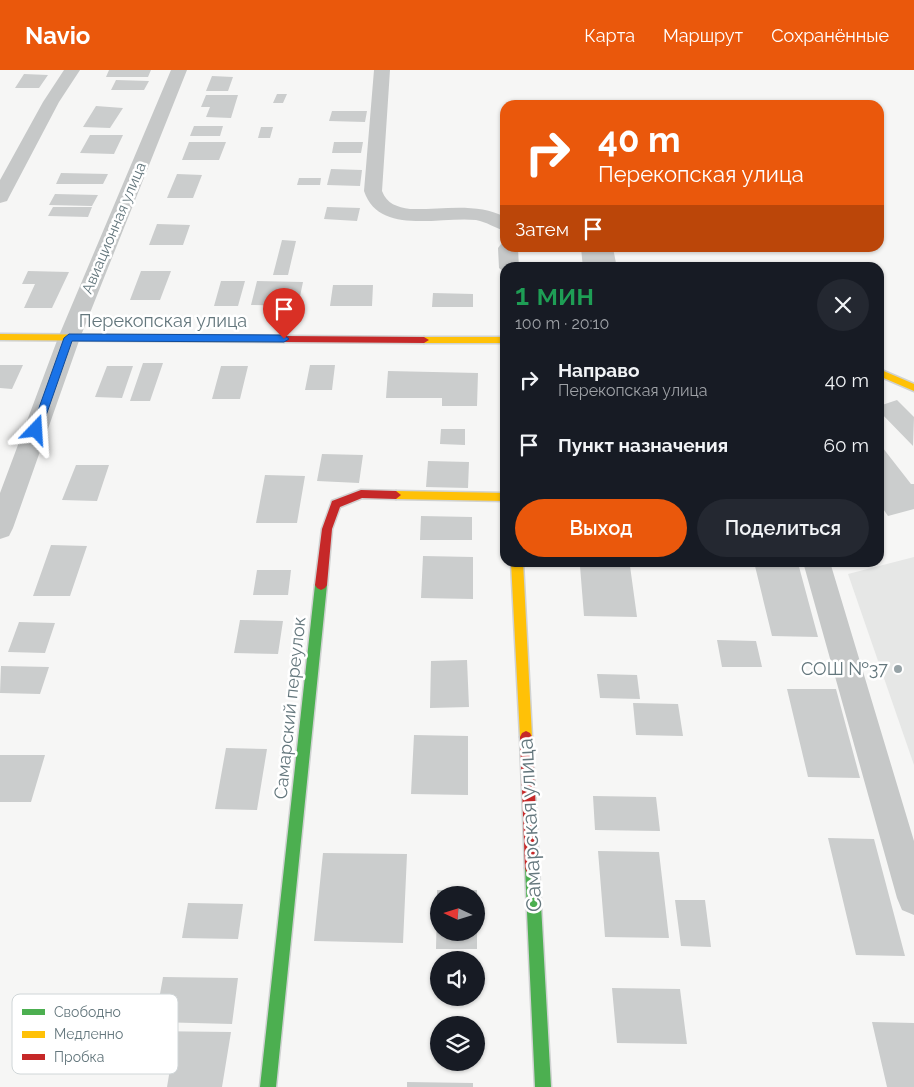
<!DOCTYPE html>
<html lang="ru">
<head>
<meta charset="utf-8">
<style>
  body { margin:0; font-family:Raleway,sans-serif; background:#242831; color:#f1f3f6; height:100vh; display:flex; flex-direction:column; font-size:19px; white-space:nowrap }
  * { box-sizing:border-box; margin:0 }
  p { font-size:16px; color:#9ea1a6 }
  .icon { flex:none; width:28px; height:28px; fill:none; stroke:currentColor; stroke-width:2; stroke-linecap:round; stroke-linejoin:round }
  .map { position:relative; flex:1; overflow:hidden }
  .panel { position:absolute; left:500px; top:192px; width:384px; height:305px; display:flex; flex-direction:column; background:#171b24; border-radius:15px; box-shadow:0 1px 4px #0004 }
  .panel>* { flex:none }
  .top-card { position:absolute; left:500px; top:30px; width:384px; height:152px; border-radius:15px; box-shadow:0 1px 4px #0004; background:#ea580c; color:#fff; overflow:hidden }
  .needle { width:32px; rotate:274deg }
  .fabs { position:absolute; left:430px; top:816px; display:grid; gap:10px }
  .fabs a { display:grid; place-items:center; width:55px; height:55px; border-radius:50%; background:#171b24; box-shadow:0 1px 4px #0004; font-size:25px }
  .pin { position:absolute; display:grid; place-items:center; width:42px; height:42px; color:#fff; margin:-51px -21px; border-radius:50% 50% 50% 0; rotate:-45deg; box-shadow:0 0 5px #0007 }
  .pin .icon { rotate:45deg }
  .me { position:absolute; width:55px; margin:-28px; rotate:20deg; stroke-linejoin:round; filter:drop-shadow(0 0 4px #0008) }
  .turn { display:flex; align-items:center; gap:18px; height:105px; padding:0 15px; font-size:22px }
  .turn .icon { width:65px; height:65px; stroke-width:2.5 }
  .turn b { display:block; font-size:35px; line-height:42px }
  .then { display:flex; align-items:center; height:48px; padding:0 15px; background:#0003; gap:10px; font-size:19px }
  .round { display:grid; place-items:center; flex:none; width:52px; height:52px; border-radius:26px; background:#242831 }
  .headline { display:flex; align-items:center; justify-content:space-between; height:85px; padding:0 15px }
  h1 { font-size:30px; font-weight:600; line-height:38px; color:#1e9e55 }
  .cta { display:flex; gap:10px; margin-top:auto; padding:10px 15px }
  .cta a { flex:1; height:58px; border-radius:30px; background:#ea580c; color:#fff; font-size:20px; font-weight:600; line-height:58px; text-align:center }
  .cta a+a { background:#242831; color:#f1f3f6 }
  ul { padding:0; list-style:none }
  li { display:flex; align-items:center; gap:15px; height:65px; padding:0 15px }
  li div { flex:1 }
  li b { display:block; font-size:19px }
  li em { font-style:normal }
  header { display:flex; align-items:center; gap:30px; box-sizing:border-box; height:70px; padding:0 25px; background:#ea580c; color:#fff }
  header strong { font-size:24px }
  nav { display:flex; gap:28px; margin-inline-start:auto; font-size:18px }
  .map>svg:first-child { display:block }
  .built { fill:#e6e7e6 }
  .building { fill:#cbcdcd }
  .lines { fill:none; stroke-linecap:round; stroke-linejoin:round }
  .fast-casing { stroke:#d0d2d2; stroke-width:3 }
  .slow-casing { stroke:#d0d2d2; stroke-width:3 }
  .jam-casing { stroke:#d0d2d2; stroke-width:3 }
  .street { fill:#c6c8c8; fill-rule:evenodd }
  .fast { fill:#4caf50; fill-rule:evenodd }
  .slow { fill:#ffc107; fill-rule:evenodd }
  .jam { fill:#c62828; fill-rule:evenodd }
  .route { fill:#1a73e8; stroke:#114b97 }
  .poi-dot { fill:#97a3a7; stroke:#fff; stroke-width:2 }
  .labels { text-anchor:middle; stroke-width:5; stroke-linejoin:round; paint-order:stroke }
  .far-street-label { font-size:15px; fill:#64777d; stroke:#fff }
  .street-label { font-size:18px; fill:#64777d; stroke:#fff }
  .poi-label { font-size:18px; fill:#64777d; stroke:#fff; text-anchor:end }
  .near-street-label { font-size:21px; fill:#64777d; stroke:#fff }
  .key { fill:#fff; stroke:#d0d6d8; stroke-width:1 }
  .key-label { font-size:14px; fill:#64777d }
</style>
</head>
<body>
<header>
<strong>Navio</strong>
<nav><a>Карта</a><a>Маршрут</a><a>Сохранённые</a></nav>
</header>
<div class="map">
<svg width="914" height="1017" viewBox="0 0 914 1017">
  <rect width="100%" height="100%" fill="#f6f6f5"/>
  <!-- built -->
  <path class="built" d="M914,487V695L848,504Z"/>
  <!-- building -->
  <path class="building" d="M109,0H151L148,7H106Z
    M24,4L48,5L39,18H15Z
    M212,6L233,7L228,21H206Z
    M116,10L149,11L144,20H111Z
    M277,24H287L283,33H273Z
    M206,25H238L231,48L206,47L210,37H201Z
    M96,36L123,38L110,58L83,57Z
    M332,41H367L365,52L329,51Z
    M194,56H223L220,66H190Z
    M261,57H273L270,68H258Z
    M90,65H123L114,84L80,83Z
    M189,72H226L219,90H182Z
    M334,72H363L361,83H332Z
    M331,99L362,100L360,116L327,115Z
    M61,103L108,104L103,114H56Z
    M177,104L202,105L193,128H167Z
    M299,108H321L320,115H297Z
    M55,124L98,125L92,136L49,135Z
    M53,137H92L88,147L48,146Z
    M327,137L360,138L357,151L324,149Z
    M157,154L190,155L183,175H149Z
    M282,170L296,171L288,205H273Z
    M581,178H613L617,198H583Z
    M28,201L69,202L52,238H24L35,214H22Z
    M141,201H171L160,230H130Z
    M221,211H245L238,236H214Z
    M257,211L303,212L298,236L251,235Z
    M333,215H373L372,236H330Z
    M433,223L473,224V237H432Z
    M143,293H163L150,331H130Z
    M0,295H23L12,319L0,318Z
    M310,295H335L332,320H305Z
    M107,296H133L122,328L95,327Z
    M221,296H248L240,329H212Z
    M388,301L478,303L477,336H442V328H386Z
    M897,330L914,347L913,376L879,341V336Z
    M441,359H465V375L440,374Z
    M879,373L911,414H914V439L888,446L879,433Z
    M322,384L363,385L359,413L317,411Z
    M428,391L469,392L468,418L426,417Z
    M76,395H109L97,431L62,430Z
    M265,405L305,406L297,453H256Z
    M421,446L472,447V470H420Z
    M51,475L87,476L70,526H33Z
    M423,486L473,487V529L421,528Z
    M754,492L798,493L818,567L772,566Z
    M580,496H630L637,547L584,546Z
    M257,500H291L288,525H253Z
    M240,550L283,551L278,584L234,583Z
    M19,552L55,553L45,583L8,582Z
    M717,570L756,571L762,597H722Z
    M467,590L469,637L430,638L431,591Z
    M1,596L49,597L40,624L0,623Z
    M597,604L637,605L640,629L600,628Z
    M787,619H836L860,708L808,707Z
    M633,633L678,634L683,666L636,665Z
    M414,665L468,666V725L411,724Z
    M226,678L267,679L257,740L215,739Z
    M0,685H45L31,732H0Z
    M593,726L656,727L660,761L595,760Z
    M828,768L874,769L905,886L856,885Z
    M598,781L659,782L669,868L605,867Z
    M323,783L407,784L403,873L314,871Z
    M437,820H477V825H437Z
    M675,830H705L711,877L681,876Z
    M437,832H439V862H477V879H436Z
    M188,833L243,834L238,869L182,868Z
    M163,907L238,908L232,954L155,952Z
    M612,918L680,919L687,974L617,973Z
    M872,952L914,953V1017H887Z
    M146,961L231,962L222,1017H167L170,999H139Z
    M407,1012L473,1013V1017H407Z"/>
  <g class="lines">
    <!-- fast casing -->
    <g class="fast-casing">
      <path id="fast" d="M321,510L325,512L327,515L276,1017H260L315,515L317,512Z
        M532,791L537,793L539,798L551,1017H535L525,798L527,793Z"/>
    </g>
    <!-- slow casing -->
    <g class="slow-casing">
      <path id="slow" d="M0,264L284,266L289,269L284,272L0,270Z
        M424,267H505V273H424L419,270Z
        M879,299L914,314V321L879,306Z
        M396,421L505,423V431L396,429L391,425Z
        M511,492H523L532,667L530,671L526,673L522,671L520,667Z"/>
    </g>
    <!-- jam casing -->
    <g class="jam-casing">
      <path id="jam" d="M284,266L424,267L429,270L424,273L284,272L279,269Z
        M361,420L396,421L401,425L396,429L362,428L340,437L332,459L327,515L325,518L321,520L317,518L315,515L322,459L331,434L332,431Z
        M526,661L530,663L532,667L539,798L537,803L532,805L527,803L525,798L520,667L522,663Z"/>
    </g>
    <!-- street -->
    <path class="street" d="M64,0H80L59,32L9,127L7,131L0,133V110L43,32Z
      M171,0H187L80,268L13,458L9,466L0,469V423L58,268Z
      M374,0H390L382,121C387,134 397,137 410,139C441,140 477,132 505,147V161C495,158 487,152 476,150C440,146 379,166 364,121Z
      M505,173V178H518L519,198H505V203L499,198L498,178L501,174Z
      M803,492H830L914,771V845L902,840L897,828Z"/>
    <!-- fast -->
    <use href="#fast" class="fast"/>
    <!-- slow -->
    <use href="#slow" class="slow"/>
    <!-- jam -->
    <use href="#jam" class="jam"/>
  </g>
  <!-- route -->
  <path class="route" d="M69,264L284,265L289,269L284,272L72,271L41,360L39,363H32L31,360L64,268Z"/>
  <!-- markers -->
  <circle class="poi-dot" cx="898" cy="599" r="5"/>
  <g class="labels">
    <!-- far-street labels -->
    <g class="far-street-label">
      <text transform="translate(114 158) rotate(-67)" y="5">Авиационная улица</text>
    </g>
    <!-- street labels -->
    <g class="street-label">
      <text x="163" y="257">Перекопская улица</text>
      <text transform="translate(290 638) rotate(-84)" y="6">Самарский переулок</text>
    </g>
    <!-- poi labels -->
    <g class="poi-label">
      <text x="888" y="605">СОШ №37</text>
    </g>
    <!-- near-street labels -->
    <g class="near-street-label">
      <text transform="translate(530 755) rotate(-93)" y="7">Самарская улица</text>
    </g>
  </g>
  <!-- legend -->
  <rect x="12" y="924" width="166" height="80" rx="8" class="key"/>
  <rect x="22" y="939" width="23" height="6" fill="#4caf50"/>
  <rect x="22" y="961" width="23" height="7" fill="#ffc107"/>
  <rect x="22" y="984" width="23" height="6" fill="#c62828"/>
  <g class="key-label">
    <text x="54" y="947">Свободно</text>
    <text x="54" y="969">Медленно</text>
    <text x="54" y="992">Пробка</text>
  </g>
</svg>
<div class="fabs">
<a><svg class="needle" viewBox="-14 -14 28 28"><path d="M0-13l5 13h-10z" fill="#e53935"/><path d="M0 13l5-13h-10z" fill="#9ea1a6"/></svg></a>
<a><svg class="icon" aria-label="sound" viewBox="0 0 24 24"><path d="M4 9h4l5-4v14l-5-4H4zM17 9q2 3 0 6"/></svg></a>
<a><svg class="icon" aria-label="layers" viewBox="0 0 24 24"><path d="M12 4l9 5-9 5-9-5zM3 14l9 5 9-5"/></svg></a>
</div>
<div class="pin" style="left:284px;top:269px;background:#d93025"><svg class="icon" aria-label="arrive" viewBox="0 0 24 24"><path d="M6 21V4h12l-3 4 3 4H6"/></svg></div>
<svg class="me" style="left:36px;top:360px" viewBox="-20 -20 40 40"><path d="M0-17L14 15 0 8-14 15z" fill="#1a73e8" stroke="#fff" stroke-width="4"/></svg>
<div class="top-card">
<div class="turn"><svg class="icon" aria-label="right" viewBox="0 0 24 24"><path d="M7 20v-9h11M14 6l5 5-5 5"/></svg><div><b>40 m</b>Перекопская улица</div></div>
<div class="then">Затем<svg class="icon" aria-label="arrive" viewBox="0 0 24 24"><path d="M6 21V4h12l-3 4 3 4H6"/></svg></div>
</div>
<section class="panel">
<div class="headline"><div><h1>1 мин</h1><p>100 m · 20:10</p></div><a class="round"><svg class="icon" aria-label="close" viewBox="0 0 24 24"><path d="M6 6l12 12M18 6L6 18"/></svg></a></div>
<ul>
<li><svg class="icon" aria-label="right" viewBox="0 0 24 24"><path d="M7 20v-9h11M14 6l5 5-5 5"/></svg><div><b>Направо</b><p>Перекопская улица</p></div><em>40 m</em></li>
<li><svg class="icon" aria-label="arrive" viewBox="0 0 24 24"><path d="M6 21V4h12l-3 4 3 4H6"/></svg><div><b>Пункт назначения</b></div><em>60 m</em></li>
</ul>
<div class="cta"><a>Выход</a><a>Поделиться</a></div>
</section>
</div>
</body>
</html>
